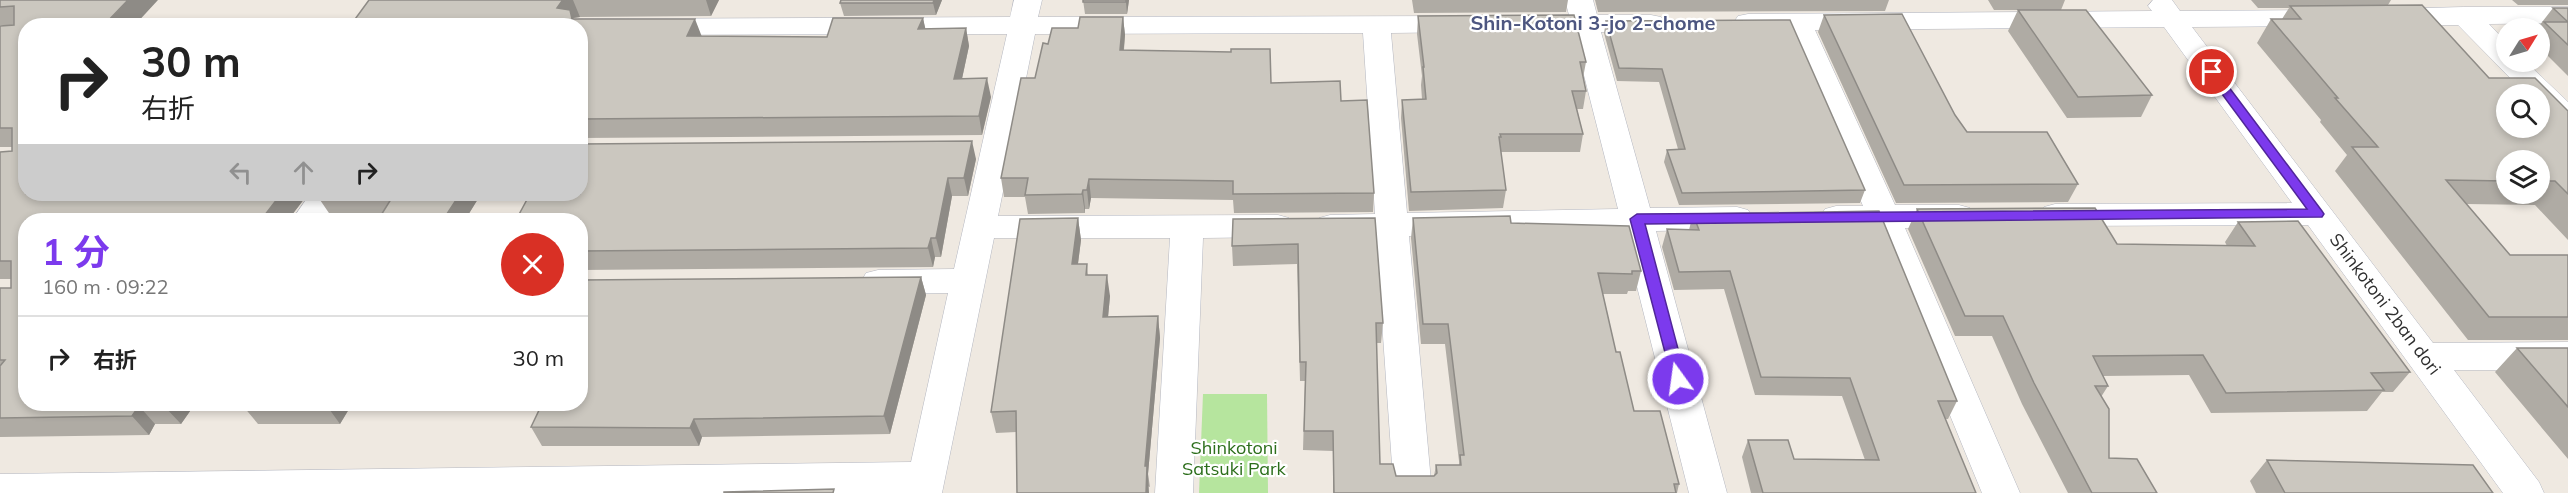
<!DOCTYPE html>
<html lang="ja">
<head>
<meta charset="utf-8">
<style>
  body { margin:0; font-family:Mulish,"Noto Sans JP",sans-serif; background:#f2f2f2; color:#222; height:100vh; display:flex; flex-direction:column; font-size:22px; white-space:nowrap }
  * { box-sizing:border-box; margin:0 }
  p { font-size:20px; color:#767676 }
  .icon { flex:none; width:33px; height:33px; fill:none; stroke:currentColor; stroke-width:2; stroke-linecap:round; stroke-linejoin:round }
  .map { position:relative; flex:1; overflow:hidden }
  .sheet { position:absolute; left:18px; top:213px; width:570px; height:198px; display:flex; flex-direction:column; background:#fff; border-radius:24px; box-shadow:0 3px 9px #0003 }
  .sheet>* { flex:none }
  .hud { position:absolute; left:18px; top:18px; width:570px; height:183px; border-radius:24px; box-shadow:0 3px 9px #0003; background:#fff; color:#222; overflow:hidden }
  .needle { width:39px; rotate:53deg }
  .fabs { position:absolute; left:2496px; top:18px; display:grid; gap:12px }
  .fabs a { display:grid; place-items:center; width:54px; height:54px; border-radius:50%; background:#fff; box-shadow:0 3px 9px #0003; font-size:30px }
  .pin { position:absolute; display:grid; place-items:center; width:51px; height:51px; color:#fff; margin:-26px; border:3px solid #fff; border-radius:50%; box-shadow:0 2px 6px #0007 }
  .me { position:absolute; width:66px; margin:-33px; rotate:346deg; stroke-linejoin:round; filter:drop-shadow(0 0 4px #0008) }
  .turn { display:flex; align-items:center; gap:21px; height:126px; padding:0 24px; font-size:27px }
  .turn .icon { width:78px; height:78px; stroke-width:2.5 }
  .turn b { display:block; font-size:42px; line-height:51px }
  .lanes { display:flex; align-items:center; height:57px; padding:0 24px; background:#0003; justify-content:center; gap:30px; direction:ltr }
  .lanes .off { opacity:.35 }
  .round { display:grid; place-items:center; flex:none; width:63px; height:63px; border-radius:32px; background:#f2f2f2 }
  .overview { display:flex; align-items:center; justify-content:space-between; height:102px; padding:0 24px }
  h1 { font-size:36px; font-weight:700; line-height:45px; color:#7c3aed }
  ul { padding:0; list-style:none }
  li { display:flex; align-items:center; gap:18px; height:84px; padding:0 24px; border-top:2px solid #e0e0e0 }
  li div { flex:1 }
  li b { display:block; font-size:22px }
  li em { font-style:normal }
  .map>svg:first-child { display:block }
  .green { fill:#b6e59e }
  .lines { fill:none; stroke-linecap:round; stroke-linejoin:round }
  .minor-casing { stroke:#b4b7c1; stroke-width:1 }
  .minor { fill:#fff; fill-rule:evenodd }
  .wall { fill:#afaba4; fill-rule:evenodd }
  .shaded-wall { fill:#8e8b86 }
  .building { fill:#cbc7bf; stroke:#8e8b86; stroke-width:1.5; fill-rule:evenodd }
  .route { fill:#7c3aed; stroke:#51269a; stroke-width:1.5 }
  .labels { text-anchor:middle; stroke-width:4.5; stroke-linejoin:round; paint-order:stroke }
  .street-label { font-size:18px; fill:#2e2e2e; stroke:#fff }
  .park-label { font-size:18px; fill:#2c6e1b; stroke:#fff }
  .neighbourhood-label { font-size:20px; font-weight:bold; fill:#4d5680; stroke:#fff }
</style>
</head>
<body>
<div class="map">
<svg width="2568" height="493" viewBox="0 0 2568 493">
  <rect width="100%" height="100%" fill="#efe9e1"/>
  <!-- green -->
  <path class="green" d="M1203,394H1267L1268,493H1199Z"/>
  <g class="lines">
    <!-- minor casing -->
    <g class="minor-casing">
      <path id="minor" d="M1014,0H1042L1038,17L1462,16L1472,18L1476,24L1472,30L1462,32L1391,33L1407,213L1618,209L1573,32H1532L1522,30L1518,24L1522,18L1532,16L1569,15L1565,0H1593L1597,15H1651L1661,17L1665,23L1661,29L1651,31L1601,32L1650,208L1737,207L1748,210L1753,218L1748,226L1737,229L1656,231L1727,493H1689L1623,231L1409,236L1432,493H1394L1376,236L1330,237L1319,234L1314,226L1319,218L1330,215L1375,214L1363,33L1035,34L998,216L1278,215L1289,218L1294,226L1289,234L1278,237L1203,238L1193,493H1155L1170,238H994L942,493H0V474L911,462L948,293L878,294L866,291L861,282L866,273L878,270L954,269L1007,34L580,35V26H567L570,21L580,19L1010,17Z
        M2153,0H2172L2180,11L2326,10L2336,12L2340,18L2336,24L2326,26L2192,27L2433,343L2568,342V370H2454L2539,482L2544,493H2503L2308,225L2055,226L2044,223L2039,215L2044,207L2055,204L2292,203L2164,27L1815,30L1895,205H1959L1970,208L1975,216L1970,224L1959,227L1905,228L2020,493H1982L1873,228H1836L1825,225L1820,217L1825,209L1836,206H1863L1788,30H1748L1738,28L1734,22L1738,16L1748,14L2152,11L2148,6Z
        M2464,7H2568V23L2489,24L2506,42V62H2526L2568,102V129L2557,126L2540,108V94H2526L2458,25H2387L2377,23L2373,17L2377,11L2387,9Z
        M310,194H343L325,220H292Z"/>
    </g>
    <!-- minor -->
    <use href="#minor" class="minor"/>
  </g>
  <!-- wall -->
  <path class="wall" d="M0,0L134,26H26V194H308L288,220L26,404H195L181,424H155L149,435L0,437V288H11V279H0V152L12,151V147H0V26L14,25H0Z
    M369,0H719L711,16L580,17L573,18L574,19L702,36L827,37L923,18L925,29L966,28L969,46L962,79L991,97L982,135L580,138V26Z
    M942,0L936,15L844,16L840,3Z
    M1083,0H1129L1127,14H1085Z
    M1412,0H1568L1566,12L1414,13Z
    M1595,0H1889L1885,11L1598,12Z
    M1988,0H2065L2061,10L2152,95L2141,117L2067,118L2008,31L2018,10H1994Z
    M2251,0H2391L2388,5L2489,78L2568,111V240L2535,205L2466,204L2510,255H2568V340H2468L2335,171L2347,155L2320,122L2321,120L2257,43L2271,19H2282L2289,8H2258ZM2506,160H2540V194H2506Z
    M2512,0H2568V5H2518Z
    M2553,8H2568V76L2540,48V28H2539L2540,27L2539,26Z
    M1824,15L1955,115L1967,132L2078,184L2068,202L1896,203L1818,32Z
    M1418,16L1586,62L1583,78L1586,91L1583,109H1577L1583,134L1580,152H1501L1506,190L1503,208L1409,211L1401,118L1402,100L1422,99L1421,85L1422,76L1417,34Z
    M1123,17L1125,35L1124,50L1271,83L1341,101L1374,193L1373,212L1234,213L1233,200L1091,198L1089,209H1085V213L1028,214L1025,197H1004L1001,178L1048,44L1078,28Z
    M1606,21L1865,190L1860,203L1679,205L1664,162L1667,150L1678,149L1659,82L1617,81L1604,33Z
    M976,159L968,196H952L941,257H935L933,267L580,270V220Z
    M481,194L465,220H378L382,215L331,216L318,197Z
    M1917,209L2117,244L2227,246L2225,242L2238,222L2410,372L2393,392H2382L2367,411L2211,413L2189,375L2103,376L2108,386L2101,397L2109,458L2157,493H2068L2022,404L1992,336H1955L1908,229Z
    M1693,214L1957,401L1948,419H1945L1976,493H1751L1742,457L1748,440L1794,459L1865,460L1842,396L1755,395L1724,289L1674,290L1662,247L1667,229L1689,230Z
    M1078,218L1081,240L1078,264H1087L1088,275L1110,296L1108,317L1158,316L1160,338L1148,474L1150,487L1016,432L996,433L991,412Z
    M1375,218L1383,323L1381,343H1376L1380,464L1396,476H1434L1436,465H1459V461L1445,344H1421L1411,238L1413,218L1511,223L1641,271L1636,291H1628L1627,294H1603L1616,352L1634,411L1679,484L1677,493H1333V451L1303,450L1305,381H1300L1297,264L1233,266L1232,246Z
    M921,277L926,295L890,434L702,437L699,446H542L531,427Z
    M2517,348H2568V459L2495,372Z
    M352,404L340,424H258L243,406Z
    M2267,460L2493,493H2256L2250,481Z"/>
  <!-- shaded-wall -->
  <path class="shaded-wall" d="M128,0H158L134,26H103Z
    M566,0H573L580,17L573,18L577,26L557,8L562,1Z
    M706,0H719L711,16Z
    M934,0H942L936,15L933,3Z
    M1126,0H1129L1127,14L1126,2Z
    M1123,17L1125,35L1122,68L1120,50Z
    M923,18L927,36L918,29Z
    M695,19L702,37L687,36Z
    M966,28L969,46L958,97L954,79Z
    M987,78L991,97L982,135L979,116Z
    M972,141L976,159L968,196L964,178Z
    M948,178L952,196L941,257L936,238Z
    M1089,179L1091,198L1089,209L1087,190Z
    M1083,190L1085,209V213L1082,194Z
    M281,194H308L288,220H261Z
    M460,194H481L465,220H443Z
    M1078,218L1081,240L1075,286L1072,264Z
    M931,238L935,257L933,267L928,248Z
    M1107,275L1110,296L1106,338L1103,317Z
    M921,277L926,295L890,434L884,416Z
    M1158,316L1160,338L1148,474L1149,493H1146L1145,466Z
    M166,404H195L181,424L164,406Z
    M328,404H352L340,424L327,406Z
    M139,406L155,424L149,435L132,416Z
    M694,419L702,437L699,446L690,428Z"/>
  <!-- building -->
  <path class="building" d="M0,0H128L103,26H26V194H281L261,220H26V404H166L164,406H139L132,416L0,418V366L5,360H0V288H11V261H0V152L12,151V128H0V26L14,25V6L0,7Z
    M369,0H566L562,1L557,8L570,10L572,19H695L687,36L827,37L833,18H923L918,29L966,28L954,79L987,78L979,116L580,119V26H350Z
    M841,0H934L933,3H840Z
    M1083,0H1126V2H1083Z
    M2422,5L2489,78H2535L2568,111V194L2555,181H2540V160H2506V181L2446,180L2510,255H2568V317H2489L2352,147H2378L2335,98H2338L2271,19H2301L2290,6ZM2506,94H2540V128H2506Z
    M2553,8H2568V45L2544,22H2568Z
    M2018,10H2086L2152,95L2078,97Z
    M1902,14L1955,115L1967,132H2047L2078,184L1904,185L1824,15Z
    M1574,15L1586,62H1580L1586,91H1572L1583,134H1500L1501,137H1499L1506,190L1411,192L1402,100L1426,99L1423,67H1424L1418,16Z
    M1080,17H1123L1120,50L1231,52V49H1270L1271,83L1340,81L1341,101L1367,100L1374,193L1233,194V181L1089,179L1087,190H1083L1082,194L1025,195L1028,178H1001L1021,78H1035L1043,43L1048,44L1052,28H1078Z
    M1790,20L1865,190L1682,193L1667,150L1685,149L1662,69L1619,68L1606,21Z
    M972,141L964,178H948L936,238H931L928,248L580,251V220H516L530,194H580V144Z
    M321,194H460L443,220H378L393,196L318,197Z
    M2095,208L2117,244L2255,246L2238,222L2298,221L2410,372L2371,373L2384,390L2226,393L2203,355L2093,356L2108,386H2095L2109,409V458L2137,459L2157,493H2092L2034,383L2003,316H1965L1917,209Z
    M1879,211L1957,401H1938L1976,493H1763L1748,440H1788L1794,459L1879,460L1850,378L1761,377L1730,271L1679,272L1667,229L1699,230L1693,214Z
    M1510,216L1511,223L1629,226L1641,271H1632V274L1598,273L1616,352H1620L1634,411H1660L1679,484H1674L1676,493H1334L1333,431H1304L1306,362H1300L1298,244L1232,246L1233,219L1375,218L1383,323H1376L1380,464H1393L1396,476H1434L1437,473L1436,465H1461L1460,455H1464L1448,324H1423L1413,218Z
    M1078,218L1072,264H1087L1086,275H1107L1103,317L1158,316L1145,466H1147L1146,493H1017L1016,411L991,412L1020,219Z
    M921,277L884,416L694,419L690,428L531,427L542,404H580V280Z
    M2517,348H2568V407Z
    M244,404H328L327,406H243Z
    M2267,460L2473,465L2493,493H2285Z
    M834,489L833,493H724V492Z"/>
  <!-- route -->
  <path class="route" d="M2212,69L2216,70L2322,211L2324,214L2322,217L1645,224L1686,379L1683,383H1673L1630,219L1637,214L2307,209L2208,75L2206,72Z"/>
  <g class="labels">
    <!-- street labels -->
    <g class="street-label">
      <text transform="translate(2385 304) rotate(53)" y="6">Shinkotoni 2ban dori</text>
    </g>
    <!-- park labels -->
    <g class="park-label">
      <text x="1234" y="454">Shinkotoni<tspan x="1234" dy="21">Satsuki Park</tspan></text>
    </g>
    <!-- neighbourhood labels -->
    <g class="neighbourhood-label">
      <text x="1593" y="30">Shin-Kotoni 3-jo 2-chome</text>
    </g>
  </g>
</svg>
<div class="fabs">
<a><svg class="needle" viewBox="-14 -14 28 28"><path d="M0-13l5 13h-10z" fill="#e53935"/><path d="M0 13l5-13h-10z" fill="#767676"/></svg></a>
<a><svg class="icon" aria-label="search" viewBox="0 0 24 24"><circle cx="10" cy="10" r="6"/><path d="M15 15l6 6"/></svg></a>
<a><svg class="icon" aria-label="layers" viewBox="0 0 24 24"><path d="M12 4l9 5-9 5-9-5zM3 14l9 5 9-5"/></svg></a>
</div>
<div class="pin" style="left:2212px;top:72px;background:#d93025"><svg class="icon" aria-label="arrive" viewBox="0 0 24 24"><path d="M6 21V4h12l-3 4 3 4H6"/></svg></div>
<svg class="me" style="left:1678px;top:379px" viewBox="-20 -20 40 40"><circle r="17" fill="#7c3aed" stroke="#fff" stroke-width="3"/><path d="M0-11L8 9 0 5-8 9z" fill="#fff"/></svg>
<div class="hud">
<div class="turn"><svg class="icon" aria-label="right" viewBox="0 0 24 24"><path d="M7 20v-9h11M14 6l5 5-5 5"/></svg><div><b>30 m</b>右折</div></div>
<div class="lanes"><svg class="icon off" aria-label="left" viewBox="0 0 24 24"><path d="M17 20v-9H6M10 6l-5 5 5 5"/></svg><svg class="icon off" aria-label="ahead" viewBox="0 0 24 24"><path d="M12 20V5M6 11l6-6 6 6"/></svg><svg class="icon" aria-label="right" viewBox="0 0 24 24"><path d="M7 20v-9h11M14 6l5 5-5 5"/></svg></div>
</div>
<section class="sheet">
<div class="overview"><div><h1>1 分</h1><p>160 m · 09:22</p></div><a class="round" style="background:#d93025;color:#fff"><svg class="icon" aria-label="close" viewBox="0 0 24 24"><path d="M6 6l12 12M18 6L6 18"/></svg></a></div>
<ul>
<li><svg class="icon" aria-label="right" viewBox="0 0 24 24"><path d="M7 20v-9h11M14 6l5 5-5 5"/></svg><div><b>右折</b></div><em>30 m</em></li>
</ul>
</section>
</div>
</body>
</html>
